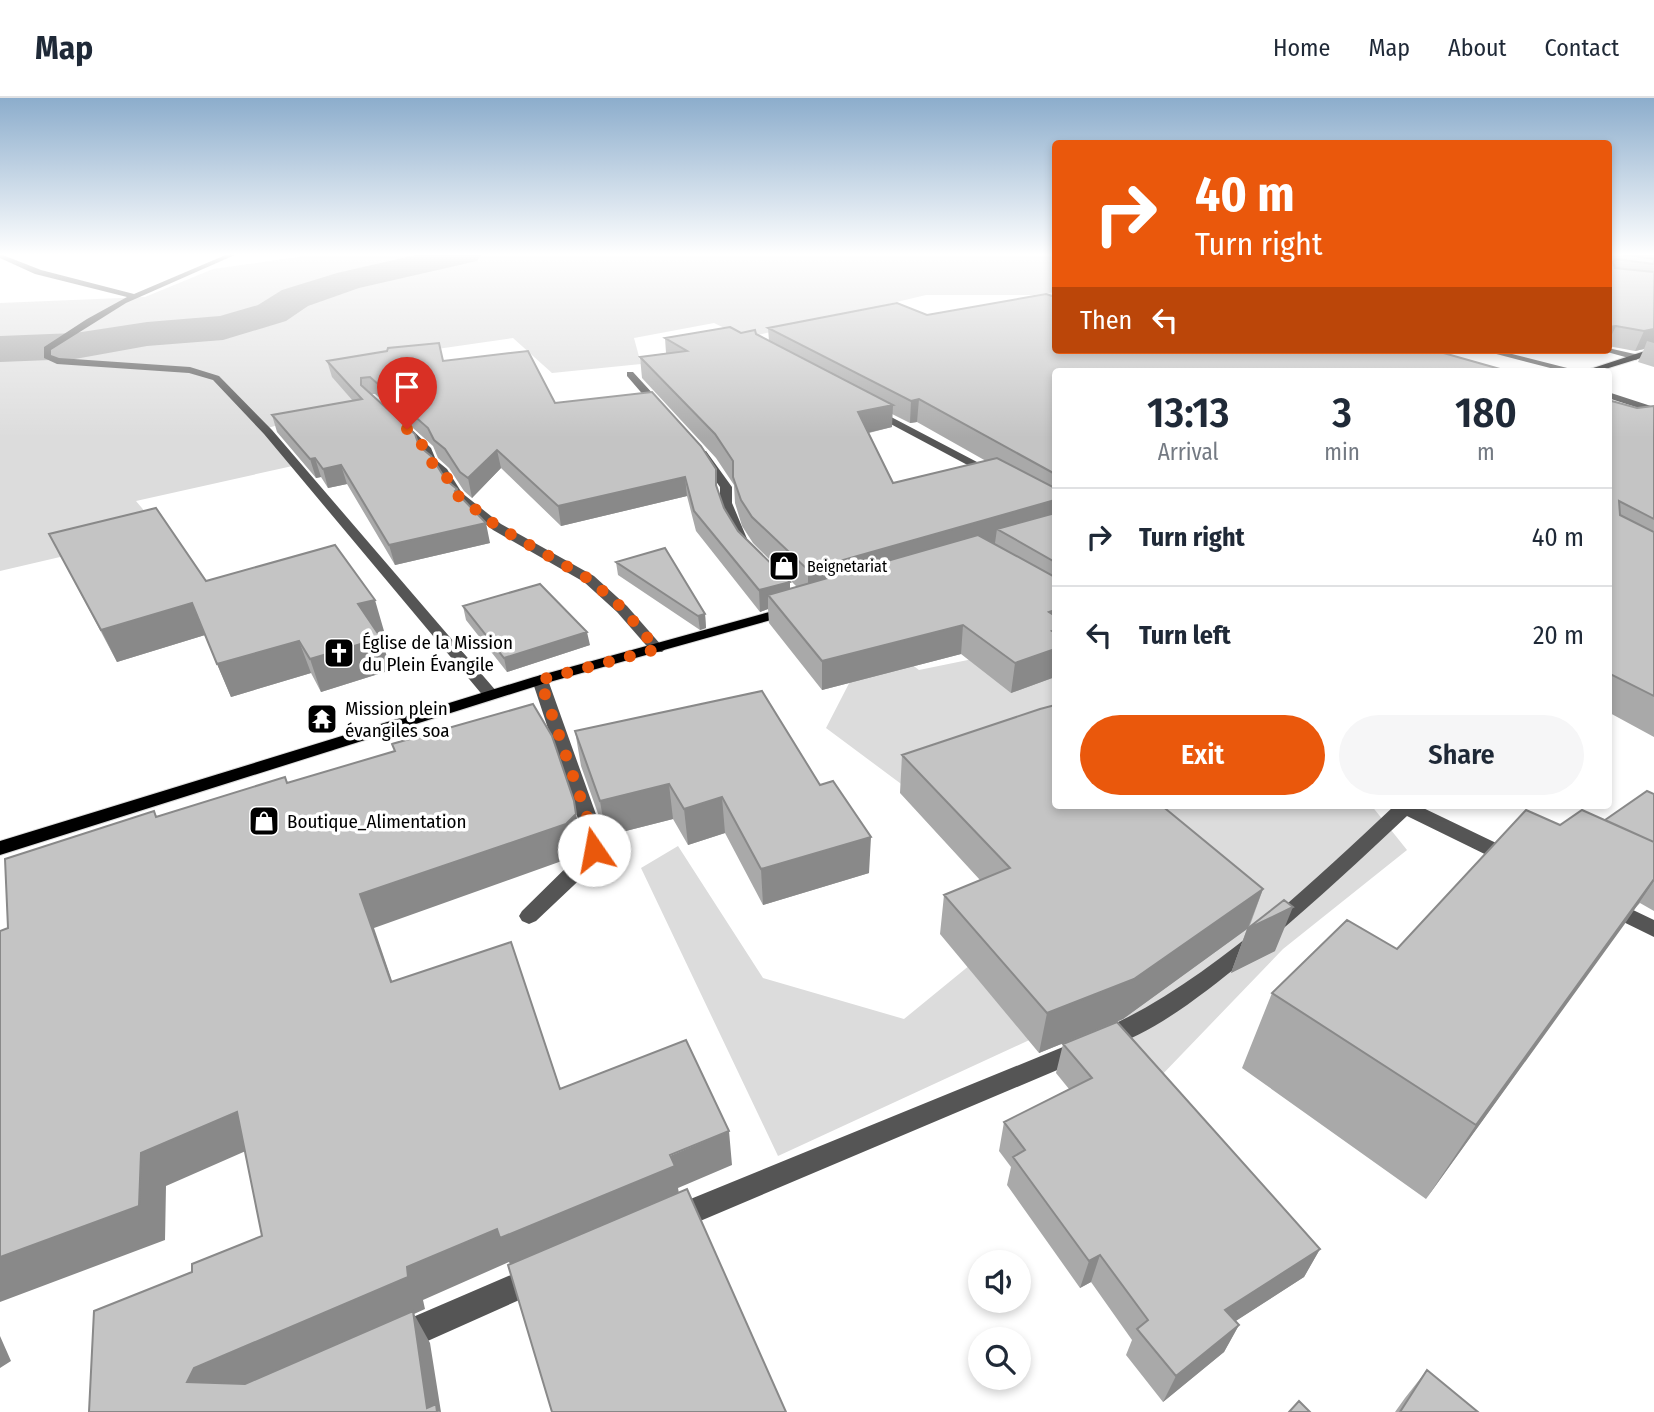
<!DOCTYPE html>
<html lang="en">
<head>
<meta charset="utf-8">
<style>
  body { margin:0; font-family:"Fira Sans Condensed",sans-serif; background:#f6f6f7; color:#1f2937; height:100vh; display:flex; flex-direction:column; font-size:26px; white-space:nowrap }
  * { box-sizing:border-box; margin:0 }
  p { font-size:23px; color:#747a83 }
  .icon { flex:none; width:38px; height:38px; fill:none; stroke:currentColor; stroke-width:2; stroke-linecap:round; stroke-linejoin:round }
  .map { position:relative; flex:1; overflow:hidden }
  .details { position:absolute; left:1052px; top:270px; width:560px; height:441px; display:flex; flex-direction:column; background:#fff; border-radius:7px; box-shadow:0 4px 10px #0003 }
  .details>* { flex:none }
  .banner { position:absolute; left:1052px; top:42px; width:560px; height:214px; border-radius:7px; box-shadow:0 4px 10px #0003; background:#ea580c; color:#fff; overflow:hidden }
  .controls { position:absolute; left:968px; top:1152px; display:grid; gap:14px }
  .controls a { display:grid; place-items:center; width:63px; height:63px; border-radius:50%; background:#fff; box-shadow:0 4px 10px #0003; font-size:35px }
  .pin { position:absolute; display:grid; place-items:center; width:60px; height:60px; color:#fff; margin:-72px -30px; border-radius:50% 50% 50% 0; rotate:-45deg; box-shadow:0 0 7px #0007 }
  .pin .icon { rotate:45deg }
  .me { position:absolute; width:77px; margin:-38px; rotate:348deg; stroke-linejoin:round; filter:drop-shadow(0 0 5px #0008) }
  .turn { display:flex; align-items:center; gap:24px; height:147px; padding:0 28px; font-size:32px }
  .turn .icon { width:91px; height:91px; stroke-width:2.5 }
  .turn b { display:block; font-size:49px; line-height:60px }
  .then { display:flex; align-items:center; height:66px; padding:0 28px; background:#0003; gap:14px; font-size:26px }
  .eta { display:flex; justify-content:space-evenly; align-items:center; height:119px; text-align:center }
  .eta b { font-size:42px; font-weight:600; line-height:49px }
  .action { display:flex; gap:14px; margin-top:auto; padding:14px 28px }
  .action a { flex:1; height:80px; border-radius:42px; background:#ea580c; color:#fff; font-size:28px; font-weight:600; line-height:80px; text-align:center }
  .action a+a { background:#f6f6f7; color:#1f2937 }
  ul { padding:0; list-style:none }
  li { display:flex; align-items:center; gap:21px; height:98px; padding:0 28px; border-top:2px solid #e0e1e3 }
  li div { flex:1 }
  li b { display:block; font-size:26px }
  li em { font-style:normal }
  header { display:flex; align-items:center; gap:42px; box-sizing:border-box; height:98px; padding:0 35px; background:#fff; border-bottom:2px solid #e0e1e3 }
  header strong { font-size:33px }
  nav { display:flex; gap:38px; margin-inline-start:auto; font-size:24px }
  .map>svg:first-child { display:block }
  .green { fill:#dcdcdc }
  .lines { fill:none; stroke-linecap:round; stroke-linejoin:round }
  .river { fill:#a3a3a3; fill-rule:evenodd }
  .major-casing { stroke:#dbdbdb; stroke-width:2 }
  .minor { fill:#555; fill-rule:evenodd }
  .major { fill:#000; fill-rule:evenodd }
  .wall { fill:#a9a9a9; fill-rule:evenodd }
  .shaded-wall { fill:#898989 }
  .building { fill:#c4c4c4; stroke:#898989; stroke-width:2 }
  .route { stroke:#ea580c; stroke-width:12; stroke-dasharray:0 21.6 }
  .labels { text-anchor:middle; stroke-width:7; stroke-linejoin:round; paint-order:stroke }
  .far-poi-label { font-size:16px; fill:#000; stroke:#fff; text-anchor:start }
  .poi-label { font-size:19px; fill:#000; stroke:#fff; text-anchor:start }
</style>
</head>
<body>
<header>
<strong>Map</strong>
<nav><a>Home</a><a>Map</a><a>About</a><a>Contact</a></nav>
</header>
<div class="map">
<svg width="1654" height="1314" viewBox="0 0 1654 1314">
  <rect width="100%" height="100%" fill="#fff"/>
  <!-- green -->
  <path class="green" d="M319,156H1055V194L1034,197H926L758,237L737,236L714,225L634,240L641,266L552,275L513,240L333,266L357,305L264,331L297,367L136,403L163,435L0,473V205L145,199L213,171Z
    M1055,509V707H1371L1407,752L1283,851L1158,981L1038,938L778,1058L641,770L678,748L763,880L904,921L1053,799L826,630L859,566L869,534L919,572L1007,554Z"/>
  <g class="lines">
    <!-- river -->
    <path class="river" d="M419,156H482L477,163L359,190L308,208L286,223L223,242L147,248L75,261L0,264V238L75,235L147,224L220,218L258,207L282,192L337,175Z"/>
    <!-- major casing -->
    <g class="major-casing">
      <path id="major" d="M1654,250V256L1599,273H1584Z
        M791,508L798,512L796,515L546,585L0,757V743L534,579Z"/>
    </g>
    <!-- minor -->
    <path class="minor" d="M0,156L41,172L134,196L228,156H237L126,205L51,252V257L59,260L190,269L219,278L272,332L497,594L499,597L497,600H485L264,336L213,282L189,275L57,266L44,260V249L87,221L127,199L35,176L0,160Z
      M1608,250L1639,257L1640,259L1636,262L1600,252Z
      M1481,252H1496L1579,273H1562Z
      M627,274H633L666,310V314H658L627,278Z
      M1608,294L1654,309V315L1608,300Z
      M874,310L998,375L1000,377L990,379L870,315L869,313Z
      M397,325H405L431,350L436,362L447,371L462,395L501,426L594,478L627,508L662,548L665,551L662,554H652L617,514L584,484L493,432L453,400L438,375L425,364L422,353L397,329Z
      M698,353H706L732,389V405L748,443L747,446L742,447L736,443L720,405V389L696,355Z
      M540,577L548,582L603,736L605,752L591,771L536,823L529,826L522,823L519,818L522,813L585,751L583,736L532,582Z
      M1392,707H1417L1517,755L1520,760L1517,765H1503L1407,718C1354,768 1301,817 1244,863C1202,897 1157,933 1105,951L1097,948L1093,941L1097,934C1207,886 1305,791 1393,709Z
      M1610,801L1654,822V839L1603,814L1600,809L1603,804Z
      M1080,942L1088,945L1092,952L1088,959L686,1129L676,1133L666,1129L662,1120L666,1111Z
      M534,1167L544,1171L548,1181L544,1191L403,1254L392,1250L388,1239L392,1228Z"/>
    <!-- major -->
    <use href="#major" class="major"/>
  </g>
  <!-- wall -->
  <path class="wall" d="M1608,156H1654V269L1638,264L1644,251L1635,253L1608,248Z
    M768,230L1055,273V579L1011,595L961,556L822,592L769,525L768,511L760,514L696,433L687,398L561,428L501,370L472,400L464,393L449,370L438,360L433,348L375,296H371L419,348L446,382L457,391L459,397L490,445L395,467L347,386L328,390L321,379L316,380L277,334L272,317L353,303L332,279L327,263H443L555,305L717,390L724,410L738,433L790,484V491L797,489L753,445L742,428L735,405L734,387L716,360L642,280L640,259L666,255L665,240L741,235L756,236L769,243ZM892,316L910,325L917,324L986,363L893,385L869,335L892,329Z
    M1608,302L1637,310L1654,308V639L1608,614Z
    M49,436L206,483L384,533L377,535L381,540L391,572L321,594L311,575L231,599L205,537L117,564Z
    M616,464L705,516L706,530L700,532L618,477Z
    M463,508L590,547L507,574L466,522Z
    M762,593L869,775L763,807L725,735L688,747L673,721L606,738L581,668L575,633Z
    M902,657L1055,707L1263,791L1249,830L1275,853L1231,875L1247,831L1123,921L1039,955L940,836L944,797L980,782L900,695Z
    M1654,696V813L1640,805L1635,810L1426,1101L1242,970L1272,895L1397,851L1560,727L1605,722Z
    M1063,946L1320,1151L1304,1179L1235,1223L1239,1227L1224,1254L1163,1304L1126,1257L1132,1242L1091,1184L1080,1190L1007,1087L1011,1069L999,1053L1004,1024L1069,991L1056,975Z
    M1427,1272L1478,1314H1395L1405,1300Z"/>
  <!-- shaded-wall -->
  <path class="shaded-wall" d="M1616,228L1608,245V229Z
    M1654,231V245L1647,243L1644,251L1635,253L1644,233Z
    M919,301L917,324L910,325L911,303Z
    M893,307L892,329L858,337V314Z
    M497,352L501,370L472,400L468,380Z
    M315,360L321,379L316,380L310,361Z
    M341,367L347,386L328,390L323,371Z
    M685,379L687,398L561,428L558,408Z
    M1055,402V427L997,431L995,445L808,499V472Z
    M486,425L490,445L395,467L389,447Z
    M790,484V505L768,497V511L760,514L759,492Z
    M375,502L384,533L368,538L358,506Z
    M192,505L205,537L117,564L101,532Z
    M1055,512V579L1011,595L1015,565L1049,514Z
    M705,516L706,530L700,532L698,518Z
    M963,527L961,556L822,592V563Z
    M587,534L590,547L507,574L504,560Z
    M381,540L391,572L321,594L310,561Z
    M299,543L311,575L231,599L217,566Z
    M669,686L673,721L606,738L600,703Z
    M722,699L725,735L688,747L684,711Z
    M574,703L582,750L573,759L374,830L404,918L391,884L360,796Z
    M871,739L869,775L763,807L761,771Z
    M1654,781V783L1624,827L1426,1101L1476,1027Z
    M1263,791L1248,830L1293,809L1275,853L1231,875L1247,831L1123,921L1039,955L1047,915Z
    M237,1014L257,1048L166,1088L165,1142L0,1204V1159L141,1055Z
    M729,1033L732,1067L678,1090L680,1101L513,1173L509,1164L423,1202L425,1211L414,1216L430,1245L441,1314L221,1301L187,1284L194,1270L407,1169Z
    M1320,1151L1304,1179L1211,1239L1225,1212Z
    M1100,1157L1091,1184L1080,1190L1089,1163Z
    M1239,1227L1224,1254L1163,1304L1176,1278Z
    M0,1238L11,1263L0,1270Z"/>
  <!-- building -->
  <path class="building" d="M1608,156H1620L1654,161V166L1616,161L1613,164L1615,170L1654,174V231L1644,233L1616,228L1608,229Z
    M1046,196L1055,199V252H1433L1507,273H1055V376L919,301L911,303L768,230L897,205L927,217Z
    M730,229L741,235L755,232L756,236L893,307L858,314L893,385L997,360L1055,390V402L808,472L752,419L741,402L733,379V363L715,336L640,259L687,253L665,240Z
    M439,245L443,263L528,253L555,305L652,294L701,348L716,371V387L724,410L738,433L790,484L759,492L694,413L685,379L558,408L497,352L468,380L460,374L445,351L434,342L428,330L370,279L361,280V287L415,336L419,348L431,358L446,382L457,391L455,393L486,425L389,447L341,367L323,371L315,360L310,361L272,317L362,301L327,263L387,253L388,250Z
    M1608,302L1637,310L1654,308V421L1619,403L1620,417L1654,434V598L1608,575Z
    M156,410L206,483L335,447L375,502L358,506L381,540L310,561L299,543L217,566L192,505L101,532L49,436Z
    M1055,415V464L997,431Z
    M978,437L1055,479V512L1049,514L1055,518V532L1052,533L1055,535V551L1015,565L963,527L822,563L768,497Z
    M665,450L705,516L698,518L616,464Z
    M540,486L587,534L504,560L463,508Z
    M762,593L820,687L833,683L871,739L761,771L722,699L684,711L669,686L600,703L575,633Z
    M533,606L552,638L574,703L576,716L566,726L360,796L391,884L511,844L560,991L686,942L729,1033L670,1057L675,1068L500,1140L497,1131L407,1169L408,1179L194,1270L187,1284L245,1286L413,1213L427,1310L436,1306L437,1314H89L94,1213L192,1174V1166L262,1138L237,1014L141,1055L139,1108L0,1159V833L8,830L5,761L154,713L156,719L285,679L287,685L395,653L392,646Z
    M1055,607V707H1161L1263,791L1134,881L1047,915L944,797L1010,770L902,657L1040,611Z
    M1647,693L1654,696V744L1605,722Z
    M1526,712L1560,727L1582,712L1654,744V781L1476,1027L1272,895L1347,822L1397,851Z
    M1284,802L1293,809L1247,831Z
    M1117,924L1320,1151L1225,1212L1239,1227L1176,1278L1137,1231L1148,1222L1100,1157L1089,1163L1013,1059L1025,1052L1004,1024L1092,980L1063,946Z
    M687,1091L786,1314H552L508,1167Z
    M1427,1272L1478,1314H1400Z
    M1299,1303L1310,1314H1289Z"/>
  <!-- sky -->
  <linearGradient id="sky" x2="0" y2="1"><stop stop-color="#8cadcc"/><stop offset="0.46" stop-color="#fff"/><stop offset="1" stop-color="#fff" stop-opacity="0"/></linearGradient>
  <rect width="1654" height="340" fill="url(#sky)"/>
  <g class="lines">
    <!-- route -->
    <path class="route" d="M407,331L427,352L431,364L443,373L457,397L498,429L589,481L622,510L657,551L540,582L593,736L594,752"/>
  </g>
  <!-- icons -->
  <defs>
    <g id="shop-square" transform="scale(1.575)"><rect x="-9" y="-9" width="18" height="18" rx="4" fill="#000" stroke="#fff"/><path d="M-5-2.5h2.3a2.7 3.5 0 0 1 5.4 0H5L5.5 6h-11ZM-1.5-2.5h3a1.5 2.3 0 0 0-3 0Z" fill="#fff"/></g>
    <g id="church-square" transform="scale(1.575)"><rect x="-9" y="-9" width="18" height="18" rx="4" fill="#000" stroke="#fff"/><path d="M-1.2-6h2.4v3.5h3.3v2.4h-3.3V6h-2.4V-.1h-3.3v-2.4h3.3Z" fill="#fff"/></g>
    <g id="temple-square" transform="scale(1.575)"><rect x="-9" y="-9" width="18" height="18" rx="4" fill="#000" stroke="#fff"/><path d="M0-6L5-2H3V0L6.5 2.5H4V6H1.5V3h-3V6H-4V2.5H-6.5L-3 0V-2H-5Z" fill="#fff"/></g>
  </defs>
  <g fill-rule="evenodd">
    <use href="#shop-square" x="784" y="468"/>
    <use href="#church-square" x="339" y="555"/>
    <use href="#temple-square" x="322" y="621"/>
    <use href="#shop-square" x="264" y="723"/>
  </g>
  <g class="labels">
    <!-- far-poi labels -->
    <g class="far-poi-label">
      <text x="807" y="474">Beignetariat</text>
    </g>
    <!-- poi labels -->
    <g class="poi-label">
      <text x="362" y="551">Église de la Mission<tspan x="362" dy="22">du Plein Évangile</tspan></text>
      <text x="345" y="617">Mission plein<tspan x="345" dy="22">évangiles soa</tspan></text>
      <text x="287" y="730">Boutique_Alimentation</text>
    </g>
  </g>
</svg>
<div class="controls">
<a><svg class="icon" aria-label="sound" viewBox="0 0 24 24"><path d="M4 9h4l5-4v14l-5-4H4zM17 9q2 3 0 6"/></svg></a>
<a><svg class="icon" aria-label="search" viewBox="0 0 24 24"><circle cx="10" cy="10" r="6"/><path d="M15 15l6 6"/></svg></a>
</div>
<div class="pin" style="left:407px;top:331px;background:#d93025"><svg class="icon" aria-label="arrive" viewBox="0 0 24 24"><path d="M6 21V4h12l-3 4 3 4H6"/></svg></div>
<svg class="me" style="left:594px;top:752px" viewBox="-20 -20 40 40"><circle r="19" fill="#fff"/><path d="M0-13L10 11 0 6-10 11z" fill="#ea580c"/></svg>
<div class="banner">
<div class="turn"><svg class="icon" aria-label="right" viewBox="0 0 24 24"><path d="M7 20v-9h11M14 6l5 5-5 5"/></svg><div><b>40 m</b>Turn right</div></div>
<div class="then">Then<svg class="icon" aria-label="left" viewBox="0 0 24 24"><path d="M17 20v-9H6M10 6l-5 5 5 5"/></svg></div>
</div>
<section class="details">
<div class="eta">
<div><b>13:13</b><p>Arrival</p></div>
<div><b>3</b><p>min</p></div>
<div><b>180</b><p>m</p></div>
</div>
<ul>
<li><svg class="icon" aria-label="right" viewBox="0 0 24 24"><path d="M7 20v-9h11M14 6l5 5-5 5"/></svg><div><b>Turn right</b></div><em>40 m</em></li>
<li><svg class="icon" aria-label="left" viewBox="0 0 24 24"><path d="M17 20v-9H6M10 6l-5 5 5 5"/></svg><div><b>Turn left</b></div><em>20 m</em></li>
</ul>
<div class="action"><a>Exit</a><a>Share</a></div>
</section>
</div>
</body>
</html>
